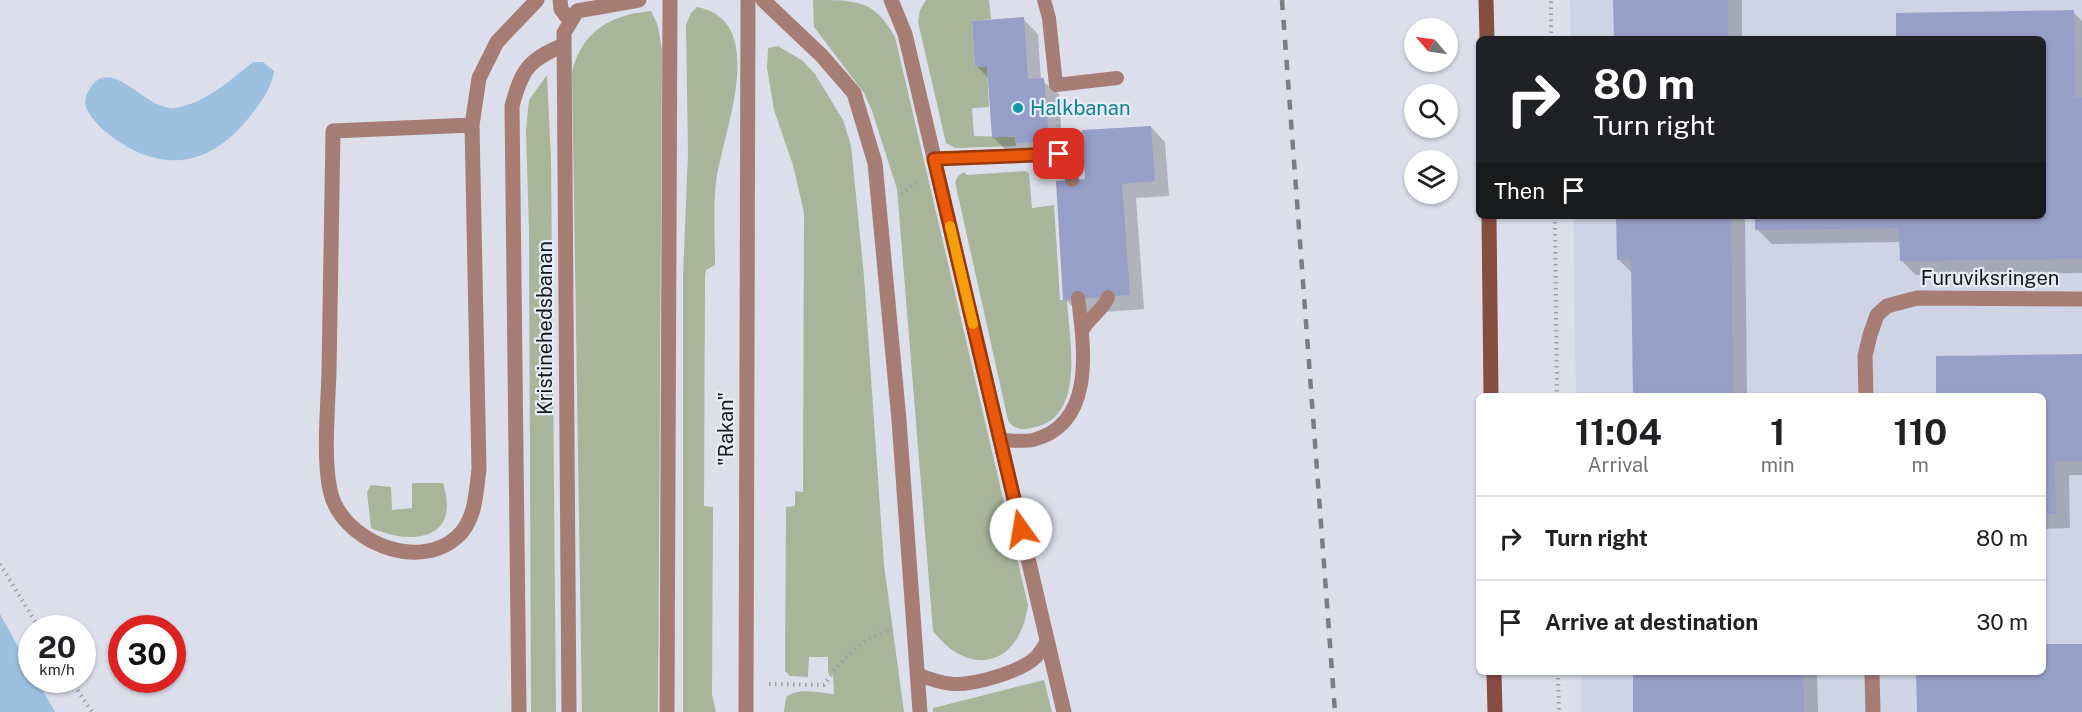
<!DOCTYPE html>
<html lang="en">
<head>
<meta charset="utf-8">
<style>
  body { margin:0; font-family:"Public Sans",sans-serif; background:#f2f2f2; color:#202124; height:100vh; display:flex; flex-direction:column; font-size:22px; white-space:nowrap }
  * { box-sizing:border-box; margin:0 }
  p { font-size:20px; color:#757577 }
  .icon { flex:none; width:33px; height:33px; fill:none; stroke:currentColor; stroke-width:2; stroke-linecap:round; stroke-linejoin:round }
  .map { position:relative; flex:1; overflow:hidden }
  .drawer { position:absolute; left:1476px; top:393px; width:570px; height:282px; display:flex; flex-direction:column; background:#fff; border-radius:9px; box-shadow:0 2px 4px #0004 }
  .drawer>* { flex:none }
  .hud { position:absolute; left:1476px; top:36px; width:570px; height:183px; border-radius:9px; box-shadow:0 2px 4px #0004; background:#202124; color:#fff; overflow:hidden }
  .needle { width:39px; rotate:299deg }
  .fabs { position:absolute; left:1404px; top:18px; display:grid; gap:12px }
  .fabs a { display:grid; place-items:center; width:54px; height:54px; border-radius:50%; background:#fff; box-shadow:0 2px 4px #0004; font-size:30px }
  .speed { position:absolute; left:18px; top:615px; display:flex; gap:12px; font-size:30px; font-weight:700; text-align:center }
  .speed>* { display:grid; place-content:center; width:78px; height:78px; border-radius:50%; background:#fff; box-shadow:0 2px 4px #0004; line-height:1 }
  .speed small { font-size:15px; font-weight:400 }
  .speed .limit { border:9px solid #d22; background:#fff; color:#111 }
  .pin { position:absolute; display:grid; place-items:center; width:51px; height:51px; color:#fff; margin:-26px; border-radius:12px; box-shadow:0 3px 9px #0006 }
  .me { position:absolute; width:66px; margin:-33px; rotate:347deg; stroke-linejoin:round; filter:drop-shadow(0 0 4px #0008) }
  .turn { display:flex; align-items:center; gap:21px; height:126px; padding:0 18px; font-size:27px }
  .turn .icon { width:78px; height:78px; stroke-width:2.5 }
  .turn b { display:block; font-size:42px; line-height:51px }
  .then { display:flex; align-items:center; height:57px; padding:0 18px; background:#0003; gap:12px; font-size:22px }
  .eta { display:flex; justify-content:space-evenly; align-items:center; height:102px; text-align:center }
  .eta b { font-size:36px; font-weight:700; line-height:42px }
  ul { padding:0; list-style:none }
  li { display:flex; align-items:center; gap:18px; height:84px; padding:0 18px; border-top:2px solid #e0e0e0 }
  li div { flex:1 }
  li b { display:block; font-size:22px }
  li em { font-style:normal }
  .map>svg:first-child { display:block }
  .built { fill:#ced3e5 }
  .green { fill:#a8b59b }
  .water { fill:#9dc0e1 }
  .shadow { fill:#0003 }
  .building { fill:#969fc7 }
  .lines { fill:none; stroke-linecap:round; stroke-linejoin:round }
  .path { stroke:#9c9ea8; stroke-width:4; stroke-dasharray:1.5 4.5; stroke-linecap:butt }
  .lane { stroke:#a67d74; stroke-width:14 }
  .street { stroke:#a67d74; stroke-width:15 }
  .secondary { stroke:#874d41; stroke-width:15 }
  .rail { stroke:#7b7d85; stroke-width:4.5; stroke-dasharray:10 10; stroke-linecap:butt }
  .route-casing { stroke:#983908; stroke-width:15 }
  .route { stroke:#ea580c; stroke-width:10 }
  .slow { stroke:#f59e0b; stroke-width:10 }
  .culture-dot { fill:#0f9aa8; stroke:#e9ecf8; stroke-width:2 }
  .labels { text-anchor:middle; stroke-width:4.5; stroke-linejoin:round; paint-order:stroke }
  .culture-label { font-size:20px; fill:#0d838f; stroke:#e9ecf8; text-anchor:start }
  .street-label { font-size:20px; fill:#17181c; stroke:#e9ecf8 }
</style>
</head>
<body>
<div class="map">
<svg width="2082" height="712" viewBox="0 0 2082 712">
  <rect width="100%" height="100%" fill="#dcdfeb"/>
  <!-- built -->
  <path class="built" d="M1570,0H2082V712H1581V672H2043V396H1576L1573,216H2043V39H1571Z"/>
  <!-- green -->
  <path class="green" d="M813,0C858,0 874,0 895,37L1028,605C1020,666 970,679 933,631L897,189L872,111L864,93L814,27Z
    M926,0H989L991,19L972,21L975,67L987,66L989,107L972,108L974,136L1015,137L1016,146L955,148L946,143L918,22L920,10Z
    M697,7C771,21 722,134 716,182C713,209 715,238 715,265L706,270L705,276L704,506L713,507L712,695L716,712H683V276L688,153L686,25L691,13Z
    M651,11L658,26L662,51L658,712H582L572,72C582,31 610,15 651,11Z
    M778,46L803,61L815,74L843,120L851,145L864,276L884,565L904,712H784L786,697C799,687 819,693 834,694L833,675L828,673V657H809L808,677L790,676L785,671L786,507L795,506V491L803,492L804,213L793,165L774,110L767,68L768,48Z
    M547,75L551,158L556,712H531L529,231L526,130L529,100Z
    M1025,171L1029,173L1032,208L1054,205L1060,300H1067C1069,338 1087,419 1032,428C1023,430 1013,430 1008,420L955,182L958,176L964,172L967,175Z
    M412,483H443C461,540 413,546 371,528L367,492L371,485L391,487L392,510L412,508Z
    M1044,680L1052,712H933V708Z"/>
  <!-- water -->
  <path class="water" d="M253,62H263L274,71C272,88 261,102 251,115C216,161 171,175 121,143C108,135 92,122 86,107C84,102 86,95 89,90C110,52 146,112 175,108C206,103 230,80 253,62Z
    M0,614L31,670L32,680H37L55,712H0Z"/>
  <!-- shadow -->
  <path class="shadow" d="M1614,0H1742V39H1615Z
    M2073,12L2082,21V273L1916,275L1901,260V242L1772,244L1757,229V216H2043V39H1842L1898,38V14Z
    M1023,19L1038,34L1041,80L1059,94L1063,155L1008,152L993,137L989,79L977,66Z
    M1151,127L1165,142L1169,196L1136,198L1144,309L1080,314L1065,299L1087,180Z
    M1618,216H1745L1747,396H1634L1632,273L1618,259Z
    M2082,356V475H2069L2070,528L2043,529V396H1938Z
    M1634,672H1817L1818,712H1635Z"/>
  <!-- building -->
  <path class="building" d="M1613,0H1728V39H1614Z
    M2074,10L2075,97H2082V259L1900,261L1899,228L1755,230V216H2043V39L1877,37H1896V13Z
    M1024,17L1028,79L1044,78L1049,141L1016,143L1015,136L992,138L987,66L975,67L972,21Z
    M1151,126L1155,181L1122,184L1130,295L1063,300L1056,181L1085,179L1082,130Z
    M1616,216H1731L1733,396H1633L1631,259L1617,260Z
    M2082,354V461H2055L2056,514H2043V396H1936V356Z
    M2043,644H2082V712H1917L1916,672H2043Z
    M1633,672H1803L1804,712H1633Z"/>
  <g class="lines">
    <!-- path -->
    <path class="path" d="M1551,39V0
      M1057,107L1058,133
      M901,194L916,182
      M1555,216L1557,396
      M0,564L39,628
      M1558,672L1559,712
      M71,680L92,712
      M769,684L824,685C839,662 863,636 892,630"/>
    <!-- lane -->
    <path class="lane" d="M1044,0L1049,18L1056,85L1117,78
      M934,159L1059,154L1067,161L1072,180
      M1082,331C1089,317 1103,311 1108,297
      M1000,440C1010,440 1023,442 1033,440C1096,424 1084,347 1078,298
      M917,674C929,679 940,683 953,684C974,685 1021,672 1036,657C1040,653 1044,646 1047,641"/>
    <!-- street -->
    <path class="street" d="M560,0L561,9L570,21
      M763,0L822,56L854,93L875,163L899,420L920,712
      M891,0L905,34L1064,712
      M472,125L333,131C332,211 330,292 329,372C328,407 323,457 330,490C340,540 417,573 457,537C476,520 476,492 479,469L472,125L479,78L497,42L537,0
      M1866,396L1865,356L1870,335L1877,315L1887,306L1917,298L2082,299
      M1872,672L1873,712
      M519,712L512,106C522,69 528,60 564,45
      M569,712L564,33L577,11L639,0
      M667,712L670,0
      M746,712L748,0"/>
    <!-- secondary -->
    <path class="secondary" d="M1486,0L1487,39
      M1489,216L1491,396
      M1494,672L1495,712"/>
    <!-- rail -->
    <path class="rail" d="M1282,0L1335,712"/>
  </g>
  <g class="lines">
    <!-- route casing -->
    <g class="route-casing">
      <path id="route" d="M1021,529L934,159L1059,154"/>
    </g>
    <!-- route -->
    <use href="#route" class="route"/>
    <!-- slow -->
    <path class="slow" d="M950,226L973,324"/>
  </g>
  <!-- markers -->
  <circle class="culture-dot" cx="1018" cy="108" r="6"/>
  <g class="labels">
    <!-- culture labels -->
    <g class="culture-label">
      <text x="1030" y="115">Halkbanan</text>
    </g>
    <!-- street labels -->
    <g class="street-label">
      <text x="1990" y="285">Furuviksringen</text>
      <text transform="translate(545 328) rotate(-90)" y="7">Kristinehedsbanan</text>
      <text transform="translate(726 429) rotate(-90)" y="7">"Rakan"</text>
    </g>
  </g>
</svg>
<div class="fabs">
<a><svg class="needle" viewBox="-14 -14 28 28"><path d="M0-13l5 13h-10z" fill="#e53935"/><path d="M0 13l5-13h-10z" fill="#757577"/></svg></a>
<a><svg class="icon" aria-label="search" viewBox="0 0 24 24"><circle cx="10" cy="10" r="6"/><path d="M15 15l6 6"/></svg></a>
<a><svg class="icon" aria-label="layers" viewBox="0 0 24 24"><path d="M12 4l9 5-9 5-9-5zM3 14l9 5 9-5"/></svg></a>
</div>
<div class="speed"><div>20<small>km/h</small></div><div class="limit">30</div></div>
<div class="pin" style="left:1059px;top:154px;background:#d93025"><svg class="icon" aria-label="arrive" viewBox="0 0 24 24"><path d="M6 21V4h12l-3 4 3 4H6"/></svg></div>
<svg class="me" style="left:1021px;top:529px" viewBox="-20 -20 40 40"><circle r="19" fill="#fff"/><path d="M0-13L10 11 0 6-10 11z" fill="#ea580c"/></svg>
<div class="hud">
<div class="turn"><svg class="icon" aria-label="right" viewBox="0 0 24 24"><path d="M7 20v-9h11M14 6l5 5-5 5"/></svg><div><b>80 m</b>Turn right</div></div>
<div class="then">Then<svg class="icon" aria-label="arrive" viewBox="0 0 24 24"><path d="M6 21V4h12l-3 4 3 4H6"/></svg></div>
</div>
<section class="drawer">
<div class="eta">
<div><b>11:04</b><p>Arrival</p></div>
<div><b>1</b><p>min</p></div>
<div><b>110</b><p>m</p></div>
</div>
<ul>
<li><svg class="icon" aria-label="right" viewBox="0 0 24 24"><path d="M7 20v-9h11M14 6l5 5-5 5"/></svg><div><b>Turn right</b></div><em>80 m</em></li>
<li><svg class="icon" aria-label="arrive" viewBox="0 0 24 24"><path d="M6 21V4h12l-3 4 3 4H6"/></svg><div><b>Arrive at destination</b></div><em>30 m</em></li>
</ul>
</section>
</div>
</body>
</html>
